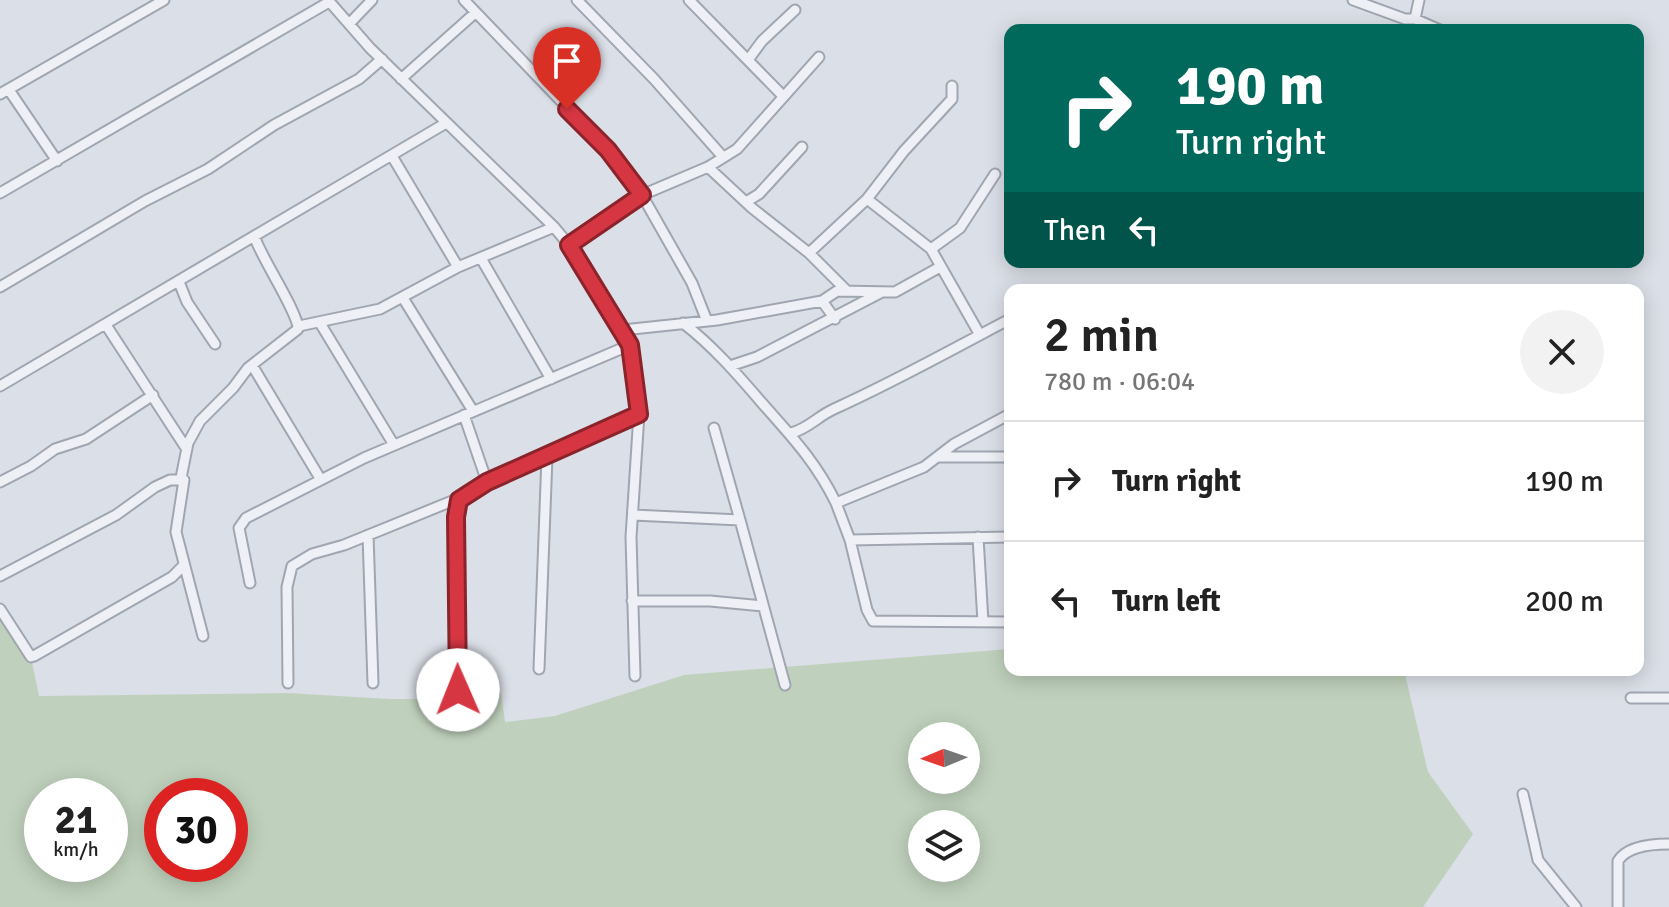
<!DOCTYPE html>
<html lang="en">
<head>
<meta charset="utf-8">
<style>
  body { margin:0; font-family:Signika,sans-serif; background:#f2f2f2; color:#222; height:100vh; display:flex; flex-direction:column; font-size:30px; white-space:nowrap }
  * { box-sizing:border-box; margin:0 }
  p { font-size:26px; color:#767676 }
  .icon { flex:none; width:44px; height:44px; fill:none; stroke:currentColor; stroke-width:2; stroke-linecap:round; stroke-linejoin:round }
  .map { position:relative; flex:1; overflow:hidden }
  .panel { position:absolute; left:1004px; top:284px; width:640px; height:392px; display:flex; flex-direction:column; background:#fff; border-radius:16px; box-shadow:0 4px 20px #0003 }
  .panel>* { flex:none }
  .hud { position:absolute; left:1004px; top:24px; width:640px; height:244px; border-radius:16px; box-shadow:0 4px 20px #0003; background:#00695c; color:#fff; overflow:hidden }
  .needle { width:52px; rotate:268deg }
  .fabs { position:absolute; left:908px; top:722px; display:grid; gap:16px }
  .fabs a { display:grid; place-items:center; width:72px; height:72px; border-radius:50%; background:#fff; box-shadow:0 4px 20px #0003; font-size:40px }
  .speed { position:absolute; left:24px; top:778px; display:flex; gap:16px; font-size:40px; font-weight:700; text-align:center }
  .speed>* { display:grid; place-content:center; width:104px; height:104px; border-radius:50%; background:#fff; box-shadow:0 4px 20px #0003; line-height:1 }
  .speed small { font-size:20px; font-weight:400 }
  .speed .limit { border:12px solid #d22; background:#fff; color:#111 }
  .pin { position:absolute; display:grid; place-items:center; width:68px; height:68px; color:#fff; margin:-82px -34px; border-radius:50% 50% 50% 0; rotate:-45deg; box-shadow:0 0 8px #0007 }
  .pin .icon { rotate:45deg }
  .me { position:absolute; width:88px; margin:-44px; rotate:359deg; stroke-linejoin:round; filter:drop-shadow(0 0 6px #0008) }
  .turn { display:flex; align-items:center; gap:28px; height:168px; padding:0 40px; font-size:36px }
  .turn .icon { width:104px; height:104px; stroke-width:2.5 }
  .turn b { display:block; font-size:56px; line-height:68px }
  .then { display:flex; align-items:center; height:76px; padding:0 40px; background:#0003; gap:16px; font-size:30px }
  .round { display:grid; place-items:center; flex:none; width:84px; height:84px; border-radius:42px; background:#f2f2f2 }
  .overview { display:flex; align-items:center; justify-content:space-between; height:136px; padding:0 40px }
  h1 { font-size:48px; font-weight:600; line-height:60px }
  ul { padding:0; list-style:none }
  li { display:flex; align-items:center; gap:24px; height:120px; padding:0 40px; border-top:2px solid #e0e0e0 }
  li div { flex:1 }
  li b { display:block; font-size:30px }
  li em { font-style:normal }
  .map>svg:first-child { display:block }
  .green { fill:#bfd1bc; fill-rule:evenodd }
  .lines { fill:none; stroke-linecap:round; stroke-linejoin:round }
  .minor-casing { stroke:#a0a6b1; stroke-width:13 }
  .minor { stroke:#eef0f5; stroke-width:9 }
  .route-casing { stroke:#8b232b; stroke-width:20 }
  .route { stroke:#d63642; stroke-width:14 }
</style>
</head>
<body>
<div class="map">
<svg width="1669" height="907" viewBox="0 0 1669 907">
  <rect width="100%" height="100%" fill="#dbdfe7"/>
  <!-- green -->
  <path class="green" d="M0,620L31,657L39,696L287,693L390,699H448L501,693L505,722L555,716L684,675L1010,649V670H1404L1428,772L1473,834L1423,907H0ZM922,736H966V780H922ZM42,796H110V864H42ZM162,796H230V864H162ZM922,824H966V868H922Z"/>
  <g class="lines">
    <!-- minor casing -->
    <g class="minor-casing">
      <path id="minor" d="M328,0L370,48L554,227L569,245L615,318L634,358L639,414L631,537L635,676
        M464,0L608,150L642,195L692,283L707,321
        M577,0L654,79L723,157
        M689,0L782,95
        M1353,0L1405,19H1415L1440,30
        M1415,19L1419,0
        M349,24L372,0
        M748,60L762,41L795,10
        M401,79L475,13
        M9,90L57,161
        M0,94L164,0
        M392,156L458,267
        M708,167L752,208L809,253L867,199L931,249L980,335
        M0,193L329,2
        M867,199L904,151L952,99V86
        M746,202L759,194L802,147
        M569,245L642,195L708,167L737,149L819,57
        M931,249L960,228L995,174
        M809,253L846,290
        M482,260L551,379
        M179,282L187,302L215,344
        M0,287L145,201L208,169L274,125L359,79L382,59
        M403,298L473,411
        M822,301L835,319
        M320,323L394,445
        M683,323C713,346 738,375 762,403C792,437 816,462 836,503L924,467L954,444L1010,414
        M106,325L186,448
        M299,326L380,309L458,267L554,227
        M623,330L717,320L822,301L837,291L895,292L940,267
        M252,365L321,480
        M730,366L757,357L882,292
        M0,386L446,123
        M464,415L487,482
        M791,433C808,429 818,416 834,409C894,382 951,350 1010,319
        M938,457H1010
        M184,480L176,532L203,636
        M0,482L31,466L55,449L86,439L153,395
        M836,503L850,540L1010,537
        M633,515L740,520L714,428
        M740,520L785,685
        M368,535L373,683
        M978,537L983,622
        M850,540L867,610L873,621L1010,622
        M0,576L116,515L155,487L170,480H184L181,478L188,443L200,421L233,388L248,368L298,329C299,314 262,259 255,238
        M250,583L239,528L246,518L364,458L630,345
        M632,601H710L763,606
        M0,609L31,657
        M34,656L172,577L184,565
        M539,669L547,457
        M288,683L287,587L292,566L312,554L344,545L462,497L487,482L639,414
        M458,690L456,517L458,503L462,497
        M1631,698H1669
        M1523,794L1538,860L1576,907
        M1618,907V861C1627,846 1652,844 1669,844"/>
    </g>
    <!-- minor -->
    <use href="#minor" class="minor"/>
  </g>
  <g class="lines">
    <!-- route casing -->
    <g class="route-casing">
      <path id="route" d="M458,690L456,517L459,500L487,482L639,414L630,345L569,245L642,195L608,150L567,109"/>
    </g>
    <!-- route -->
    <use href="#route" class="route"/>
  </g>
</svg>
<div class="fabs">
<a><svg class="needle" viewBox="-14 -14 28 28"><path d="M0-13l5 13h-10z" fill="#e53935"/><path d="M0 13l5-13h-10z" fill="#767676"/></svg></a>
<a><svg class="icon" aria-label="layers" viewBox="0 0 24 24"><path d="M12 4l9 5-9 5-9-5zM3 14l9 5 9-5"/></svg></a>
</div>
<div class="speed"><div>21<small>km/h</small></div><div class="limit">30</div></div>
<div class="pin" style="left:567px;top:109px;background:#d93025"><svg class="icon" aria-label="arrive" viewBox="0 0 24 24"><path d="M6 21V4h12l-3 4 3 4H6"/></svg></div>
<svg class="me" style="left:458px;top:690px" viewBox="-20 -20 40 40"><circle r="19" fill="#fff"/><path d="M0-13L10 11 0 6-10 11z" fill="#d63642"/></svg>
<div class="hud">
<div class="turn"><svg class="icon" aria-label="right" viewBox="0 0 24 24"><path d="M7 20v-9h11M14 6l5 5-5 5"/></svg><div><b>190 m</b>Turn right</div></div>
<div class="then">Then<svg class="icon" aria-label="left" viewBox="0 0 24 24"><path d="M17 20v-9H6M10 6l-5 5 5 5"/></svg></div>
</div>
<section class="panel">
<div class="overview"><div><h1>2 min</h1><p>780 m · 06:04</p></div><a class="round"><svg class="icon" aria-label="close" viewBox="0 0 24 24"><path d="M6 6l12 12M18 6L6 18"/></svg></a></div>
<ul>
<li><svg class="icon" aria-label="right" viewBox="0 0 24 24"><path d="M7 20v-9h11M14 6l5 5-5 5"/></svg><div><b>Turn right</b></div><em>190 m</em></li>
<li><svg class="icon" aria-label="left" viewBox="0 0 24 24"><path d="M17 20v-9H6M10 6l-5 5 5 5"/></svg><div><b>Turn left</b></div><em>200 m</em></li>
</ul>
</section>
</div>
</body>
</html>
